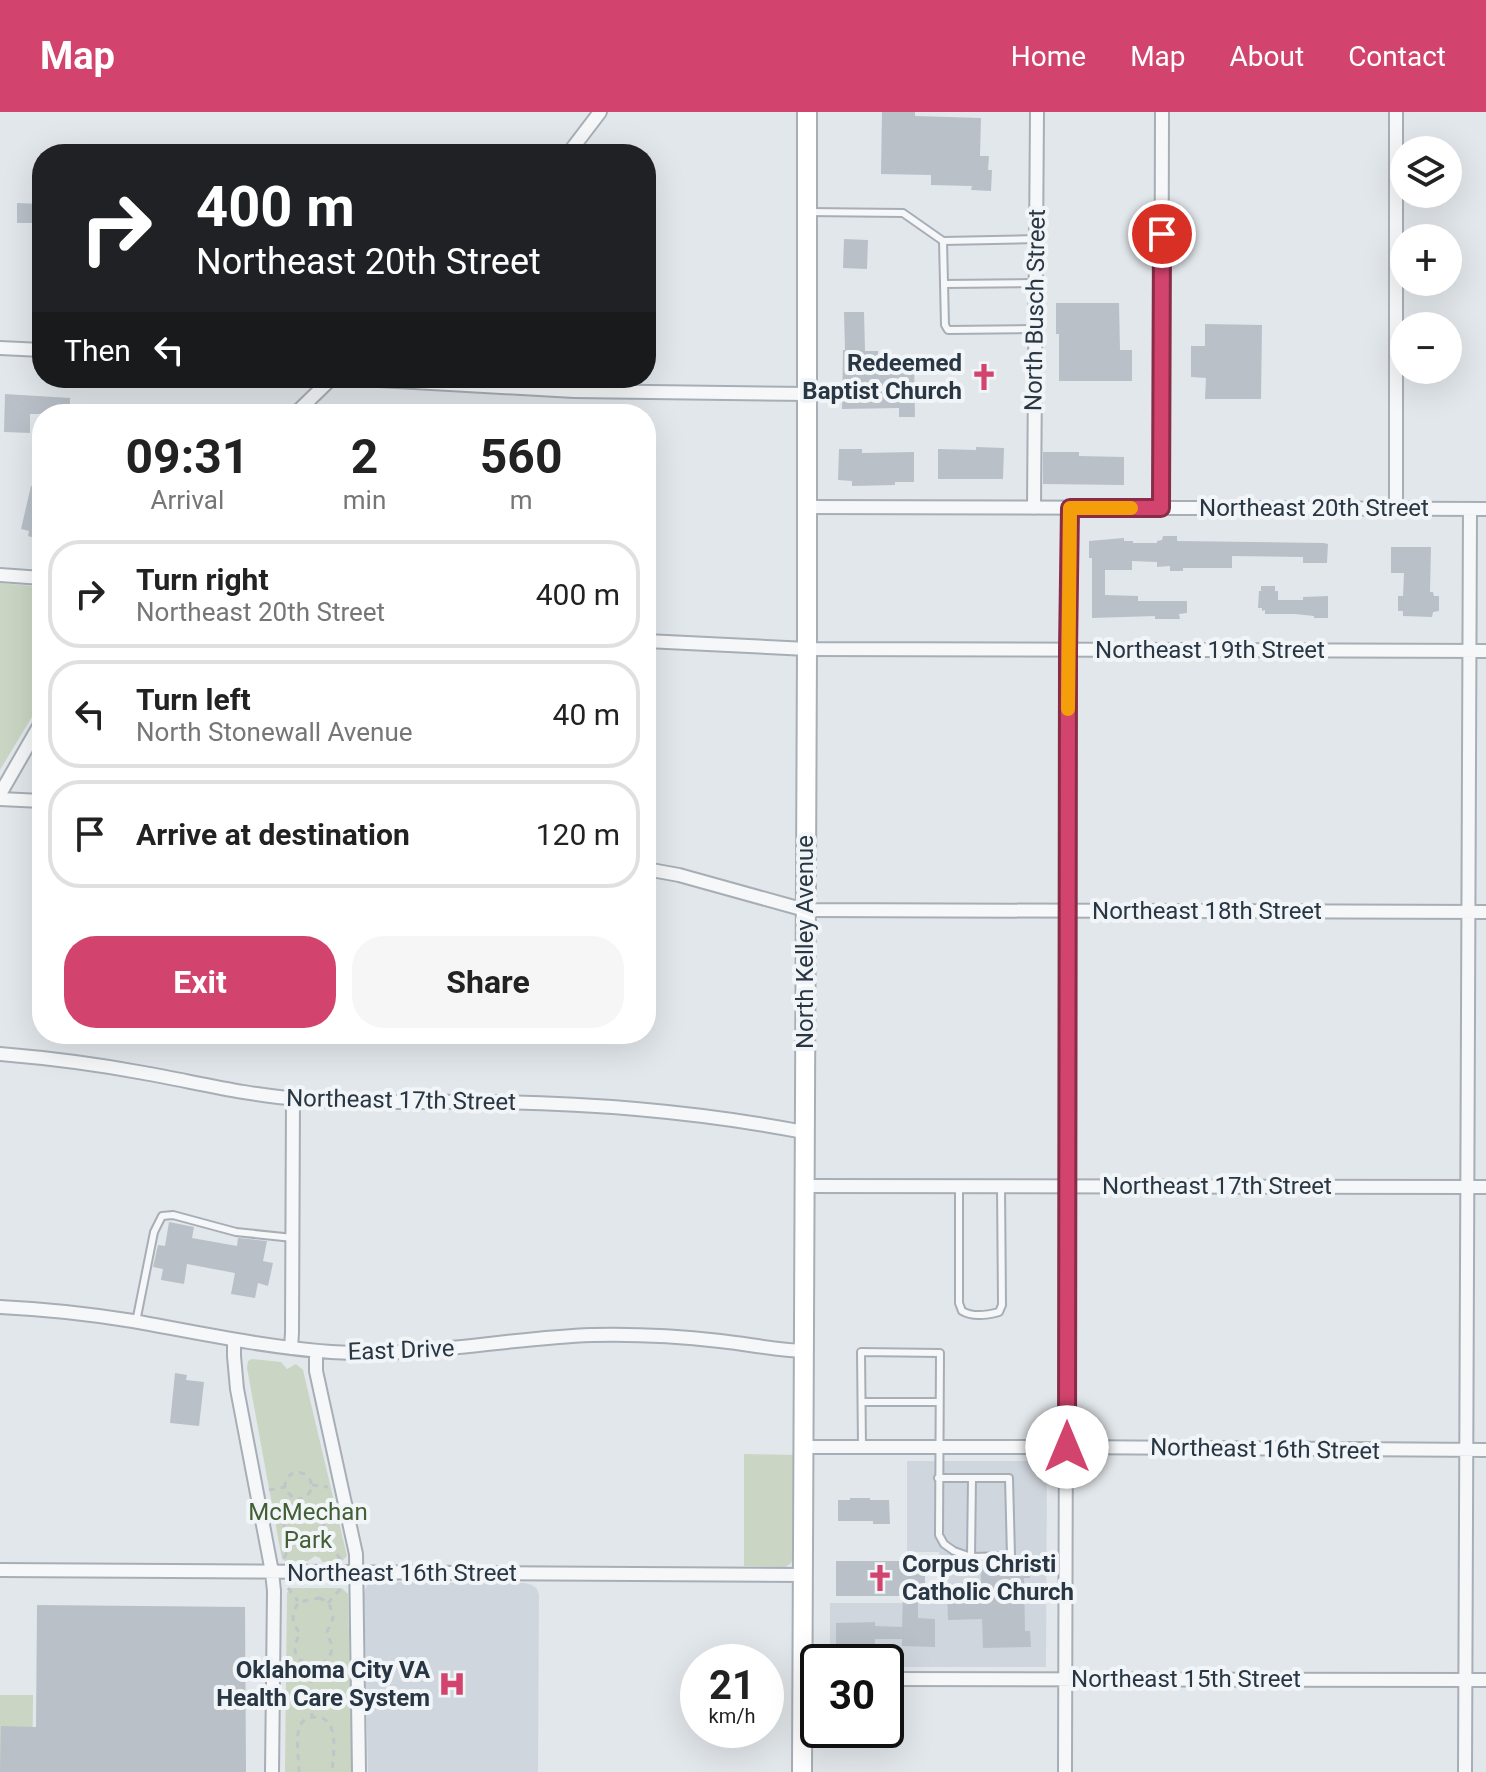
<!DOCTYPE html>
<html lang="en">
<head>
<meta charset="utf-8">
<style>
  body { margin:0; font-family:Roboto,sans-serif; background:#f6f6f6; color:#222; height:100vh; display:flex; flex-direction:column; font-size:30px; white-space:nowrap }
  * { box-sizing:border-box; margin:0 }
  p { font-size:26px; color:#767676 }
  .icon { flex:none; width:44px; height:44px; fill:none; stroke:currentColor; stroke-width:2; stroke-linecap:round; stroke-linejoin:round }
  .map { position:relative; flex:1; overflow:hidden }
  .panel { position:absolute; left:32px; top:292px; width:624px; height:640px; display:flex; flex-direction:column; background:#fff; border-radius:32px; box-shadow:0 8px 32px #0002 }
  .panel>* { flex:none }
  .banner { position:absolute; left:32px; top:32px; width:624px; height:244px; border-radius:32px; box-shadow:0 8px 32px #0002; background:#202124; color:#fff; overflow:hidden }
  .controls { position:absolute; left:1390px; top:24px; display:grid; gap:16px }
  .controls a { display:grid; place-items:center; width:72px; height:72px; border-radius:50%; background:#fff; box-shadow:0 8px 32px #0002; font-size:40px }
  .speed { position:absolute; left:680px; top:1532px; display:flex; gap:16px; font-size:40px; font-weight:700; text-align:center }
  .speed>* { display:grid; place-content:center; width:104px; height:104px; border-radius:50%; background:#fff; box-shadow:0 8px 32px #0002; line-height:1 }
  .speed small { font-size:20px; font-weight:400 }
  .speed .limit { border:4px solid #111; border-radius:12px; background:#fff; color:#111 }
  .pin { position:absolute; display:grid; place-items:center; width:68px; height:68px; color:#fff; margin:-34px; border:4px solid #fff; border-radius:50%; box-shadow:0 2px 8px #0007 }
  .me { position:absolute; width:88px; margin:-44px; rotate:0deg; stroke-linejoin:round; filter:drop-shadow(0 0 6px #0008) }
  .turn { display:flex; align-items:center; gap:28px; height:168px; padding:0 32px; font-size:36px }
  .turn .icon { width:104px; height:104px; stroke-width:2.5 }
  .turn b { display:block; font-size:56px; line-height:68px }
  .then { display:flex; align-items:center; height:76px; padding:0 32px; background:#0003; gap:16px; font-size:30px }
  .eta { display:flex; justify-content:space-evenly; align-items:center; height:136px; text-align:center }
  .eta b { font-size:48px; font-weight:700; line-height:56px }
  .primary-button { display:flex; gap:16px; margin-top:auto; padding:16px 32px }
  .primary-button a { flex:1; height:92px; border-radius:32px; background:#d2446d; color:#fff; font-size:32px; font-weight:700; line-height:92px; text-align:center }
  .primary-button a+a { background:#f6f6f6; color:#222 }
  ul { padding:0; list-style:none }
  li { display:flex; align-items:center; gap:24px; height:108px; margin:0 16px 12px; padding:0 16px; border:4px solid #e0e0e0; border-radius:32px }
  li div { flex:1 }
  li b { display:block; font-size:30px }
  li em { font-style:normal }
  header { display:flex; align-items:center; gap:48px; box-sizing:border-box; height:112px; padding:0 40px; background:#d2446d; color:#fff }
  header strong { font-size:38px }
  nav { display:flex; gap:44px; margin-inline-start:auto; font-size:28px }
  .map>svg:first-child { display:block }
  .built { fill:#d0d6dd }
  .green { fill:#cad5c3 }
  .building { fill:#b9c0c8 }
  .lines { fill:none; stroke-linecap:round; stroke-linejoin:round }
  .lane-casing { stroke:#a7aeb5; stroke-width:10 }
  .street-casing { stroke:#a7aeb5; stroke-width:16 }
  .secondary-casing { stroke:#a7aeb5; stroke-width:22 }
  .path { stroke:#c0c5ca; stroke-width:3; stroke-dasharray:6 6; stroke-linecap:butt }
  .lane { stroke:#f5f7f9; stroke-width:6 }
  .street { stroke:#f5f7f9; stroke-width:12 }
  .secondary { stroke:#fff; stroke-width:18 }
  .route-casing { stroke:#882c47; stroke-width:20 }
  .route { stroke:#d2446d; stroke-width:14 }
  .slow { stroke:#f59e0b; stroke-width:14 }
  .labels { text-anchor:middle; stroke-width:8; stroke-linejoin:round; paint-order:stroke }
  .street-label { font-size:24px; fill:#293643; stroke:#f2f5f8 }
  .poi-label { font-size:24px; font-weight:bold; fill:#293643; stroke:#f2f5f8; text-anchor:end }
  .park-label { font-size:24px; fill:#435f36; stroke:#f2f5f8 }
</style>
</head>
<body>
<header>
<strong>Map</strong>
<nav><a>Home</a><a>Map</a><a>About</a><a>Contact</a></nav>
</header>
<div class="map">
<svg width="1486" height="1660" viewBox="0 0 1486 1660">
  <rect width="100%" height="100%" fill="#e2e7eb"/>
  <!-- built -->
  <path class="built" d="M907,1349H1047L1046,1555H886V1550H830V1491H938L939,1440H907Z
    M374,1470L525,1471L532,1473L537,1477L539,1483L538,1660H368L364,1480L368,1472Z"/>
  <!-- green -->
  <path class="green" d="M0,471L42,475V588L0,658Z
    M252,1247L281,1250L287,1257L296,1252L303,1258L347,1444L341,1450H322L320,1446L315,1444L308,1449H285L282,1447L247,1256L248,1249Z
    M744,1342L794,1343L795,1444L790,1452L785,1455L744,1454Z
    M291,1476H342L348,1482L352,1660H285L287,1481Z
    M0,1583H33L32,1660H0Z"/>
  <!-- building -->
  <path class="building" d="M882,0H915V4L981,6L980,44H989L988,58H992L991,79L971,78L972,74L931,73V63L881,62Z
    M17,91L40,92V111H17Z
    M844,127L868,128L867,157L843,156Z
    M1056,191H1119L1120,238H1132V269H1059V222H1056Z
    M844,200H864L865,239H878V247L914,246L915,305H899V296L842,297L843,238H845Z
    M1205,212L1262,213L1261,287H1205L1206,266L1191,265V234H1205Z
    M5,282L70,286V302H30V321L4,320Z
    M976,335L1004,336L1003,367H938V337L976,338Z
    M839,337H862V341L914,340V370H895V373L852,374V369L838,368Z
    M1043,340H1079V344L1124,345V373L1043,372Z
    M31,374L42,376V428L28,424L29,419L21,417Z
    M1163,424H1177V429L1324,431L1328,432L1327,451H1303V445L1232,444V456H1183V459H1170V454L1157,455V450L1132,449V458H1105V483L1138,484V489H1187V501L1179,502L1180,507H1155V504L1092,506V446H1089V429L1124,426V429H1133V431H1157V429L1162,428Z
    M1391,435H1431L1430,480H1433L1434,484H1439V499L1433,500L1432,505L1403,504V499H1398V484H1403L1404,461H1391Z
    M1261,474H1275V479H1278V488H1303V485L1328,484V506H1314V504L1295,502H1265V498L1262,499V496H1258L1259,479H1261Z
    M169,1110L194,1115L192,1126L237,1134L238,1126L267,1129L263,1149L273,1151L268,1174L258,1171L255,1186L231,1182L235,1161L187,1152L184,1172L161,1168L163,1157L153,1155L158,1133L165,1134Z
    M175,1261L187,1263L186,1268L204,1270L199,1314L170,1311Z
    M850,1386H870V1388H889L890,1412H873V1409H838V1388H850Z
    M836,1449H917V1453H925V1479H918V1506L935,1507V1535L902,1534V1527H875V1535L851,1536V1539H839V1536H836V1511L875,1510V1514L902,1515L903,1484H836Z
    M1029,1449L1030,1466H1024L1025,1519H1030L1031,1535L983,1536L982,1507L948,1508L947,1480L981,1479V1451Z
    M37,1493L245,1495L246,1660H0L1,1614L36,1615Z"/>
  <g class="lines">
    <!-- lane casing -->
    <g class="lane-casing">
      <path id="lane" d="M808,100L903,101L943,129
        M944,172L1036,171
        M1035,217L948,218L945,213L943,129L1036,127
        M959,1074V1191L962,1199C972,1205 988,1203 999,1200L1002,1193L1001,1074
        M136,1210L154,1120L162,1104L173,1103L236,1120L293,1126
        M862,1290H939
        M862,1335L861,1240L940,1241L939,1423L944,1432L954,1439L971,1445L1011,1444L1009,1366H938
        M971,1445L972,1366"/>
    </g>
    <!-- street casing -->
    <g class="street-casing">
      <path id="street" d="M568,42L600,0
        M0,236L42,238
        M344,266L574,279L807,282
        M295,302L332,266
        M807,395L1486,397
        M1034,396L1037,0
        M1161,396L1162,0
        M1396,396V0
        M0,463L42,466
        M646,529L807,537L1486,539
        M0,682L42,609
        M0,687L42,689
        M646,757L679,763L805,798L1486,800
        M0,942C48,946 96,952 144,961C195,970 246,983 299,987C361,992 423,989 486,990C593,991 699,1000 804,1020
        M804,1074L1486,1075
        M0,1195C44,1197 89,1202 133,1209C199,1221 264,1235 331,1240C419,1246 505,1226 592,1223C635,1222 677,1224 720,1229C748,1232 776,1238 804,1239
        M234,1228V1244L237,1277L272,1460L274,1479L272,1660
        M291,1236L292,1221L293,987
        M316,1239V1259L356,1442L359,1660
        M804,1335H1067L1486,1338
        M0,1458L803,1463
        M886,1567L1486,1568
        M1065,1660L1068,538L1070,396
        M1465,1660L1470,397"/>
    </g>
    <!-- secondary casing -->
    <g class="secondary-casing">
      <path id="secondary" d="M802,1660L807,537V0"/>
    </g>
    <!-- path -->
    <path class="path" d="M312,1373L328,1375
      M269,1378L285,1375
      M284 1412a20 20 0 1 1 40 0a20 20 0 1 1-40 0Z
      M301,1392L302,1387C312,1382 314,1373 308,1364C296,1356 284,1362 285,1377L293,1386L302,1387
      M320,1425L342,1448
      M284,1446L293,1428
      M288,1476L298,1489
      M319,1486L324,1488L330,1494L333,1506L327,1520L332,1534L331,1541L323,1552C311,1555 293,1550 295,1534C295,1532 299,1523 300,1521C291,1510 291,1501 299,1490Z
      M328,1491L343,1474
      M311,1553L312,1605
      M299,1660C299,1649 295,1624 300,1614C302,1608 309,1605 315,1605C341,1605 333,1644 332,1660"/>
    <!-- lane -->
    <use href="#lane" class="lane"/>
    <!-- street -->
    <use href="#street" class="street"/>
    <!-- secondary -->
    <use href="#secondary" class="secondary"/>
  </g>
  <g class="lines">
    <!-- route casing -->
    <g class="route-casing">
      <path id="route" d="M1067,1335L1068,538L1070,396H1161L1162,122"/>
    </g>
    <!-- route -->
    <use href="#route" class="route"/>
    <!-- slow -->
    <path class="slow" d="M1068,597L1070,396H1131"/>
  </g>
  <!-- icons -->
  <defs>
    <g id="church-bare" transform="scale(2.16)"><path d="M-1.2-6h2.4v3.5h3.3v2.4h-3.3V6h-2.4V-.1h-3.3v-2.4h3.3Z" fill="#d2446d" stroke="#f2f5f8" stroke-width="2.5" paint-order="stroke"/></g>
    <g id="hospital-bare" transform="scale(2.16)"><path d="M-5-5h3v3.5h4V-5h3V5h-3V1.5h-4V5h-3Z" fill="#d2446d" stroke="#f2f5f8" stroke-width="2.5" paint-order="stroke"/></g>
  </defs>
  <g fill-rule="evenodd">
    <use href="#church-bare" x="984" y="265"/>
    <use href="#church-bare" x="880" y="1466"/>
    <use href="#hospital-bare" x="452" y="1572"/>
  </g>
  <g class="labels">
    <!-- street labels -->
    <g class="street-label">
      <text transform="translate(1035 198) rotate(-89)" y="8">North Busch Street</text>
      <text x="1314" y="404">Northeast 20th Street</text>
      <text x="1210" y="546">Northeast 19th Street</text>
      <text x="1207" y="807">Northeast 18th Street</text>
      <text transform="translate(805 830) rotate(-90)" y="8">North Kelley Avenue</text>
      <text transform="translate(401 988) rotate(1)" y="8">Northeast 17th Street</text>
      <text x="1217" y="1082">Northeast 17th Street</text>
      <text transform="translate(401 1238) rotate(-2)" y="8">East Drive</text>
      <text transform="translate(1265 1337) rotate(1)" y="8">Northeast 16th Street</text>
      <text x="402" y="1469">Northeast 16th Street</text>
      <text x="1186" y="1575">Northeast 15th Street</text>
    </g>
    <!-- poi labels -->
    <g class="poi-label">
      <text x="962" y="259">Redeemed<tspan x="962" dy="28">Baptist Church</tspan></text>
      <text x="902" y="1460" text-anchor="start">Corpus Christi<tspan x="902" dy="28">Catholic Church</tspan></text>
      <text x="430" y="1566">Oklahoma City VA<tspan x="430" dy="28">Health Care System</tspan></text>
    </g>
    <!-- park labels -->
    <g class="park-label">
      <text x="308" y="1408">McMechan<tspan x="308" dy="28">Park</tspan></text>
    </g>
  </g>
</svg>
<div class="controls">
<a><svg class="icon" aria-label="layers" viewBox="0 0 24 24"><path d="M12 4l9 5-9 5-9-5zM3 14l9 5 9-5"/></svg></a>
<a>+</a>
<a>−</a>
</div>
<div class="speed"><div>21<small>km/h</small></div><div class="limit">30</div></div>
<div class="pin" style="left:1162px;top:122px;background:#d93025"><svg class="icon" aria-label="arrive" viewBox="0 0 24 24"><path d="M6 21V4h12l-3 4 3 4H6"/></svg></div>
<svg class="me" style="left:1067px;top:1335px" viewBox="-20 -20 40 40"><circle r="19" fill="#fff"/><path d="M0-13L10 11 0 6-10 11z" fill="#d2446d"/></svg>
<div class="banner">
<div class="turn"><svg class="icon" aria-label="right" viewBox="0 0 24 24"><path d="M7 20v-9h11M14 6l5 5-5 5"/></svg><div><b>400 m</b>Northeast 20th Street</div></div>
<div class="then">Then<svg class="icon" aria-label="left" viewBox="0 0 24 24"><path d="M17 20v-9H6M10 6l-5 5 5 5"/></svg></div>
</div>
<section class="panel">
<div class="eta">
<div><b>09:31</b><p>Arrival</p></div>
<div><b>2</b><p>min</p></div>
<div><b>560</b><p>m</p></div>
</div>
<ul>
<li><svg class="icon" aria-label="right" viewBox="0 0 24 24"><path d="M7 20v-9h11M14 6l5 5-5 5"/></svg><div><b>Turn right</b><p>Northeast 20th Street</p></div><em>400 m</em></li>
<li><svg class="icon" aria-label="left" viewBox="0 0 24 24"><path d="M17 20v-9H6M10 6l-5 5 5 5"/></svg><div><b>Turn left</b><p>North Stonewall Avenue</p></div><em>40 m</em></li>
<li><svg class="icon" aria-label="arrive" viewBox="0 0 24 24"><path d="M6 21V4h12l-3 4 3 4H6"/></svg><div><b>Arrive at destination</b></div><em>120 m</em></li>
</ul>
<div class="primary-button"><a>Exit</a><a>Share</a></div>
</section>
</div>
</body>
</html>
